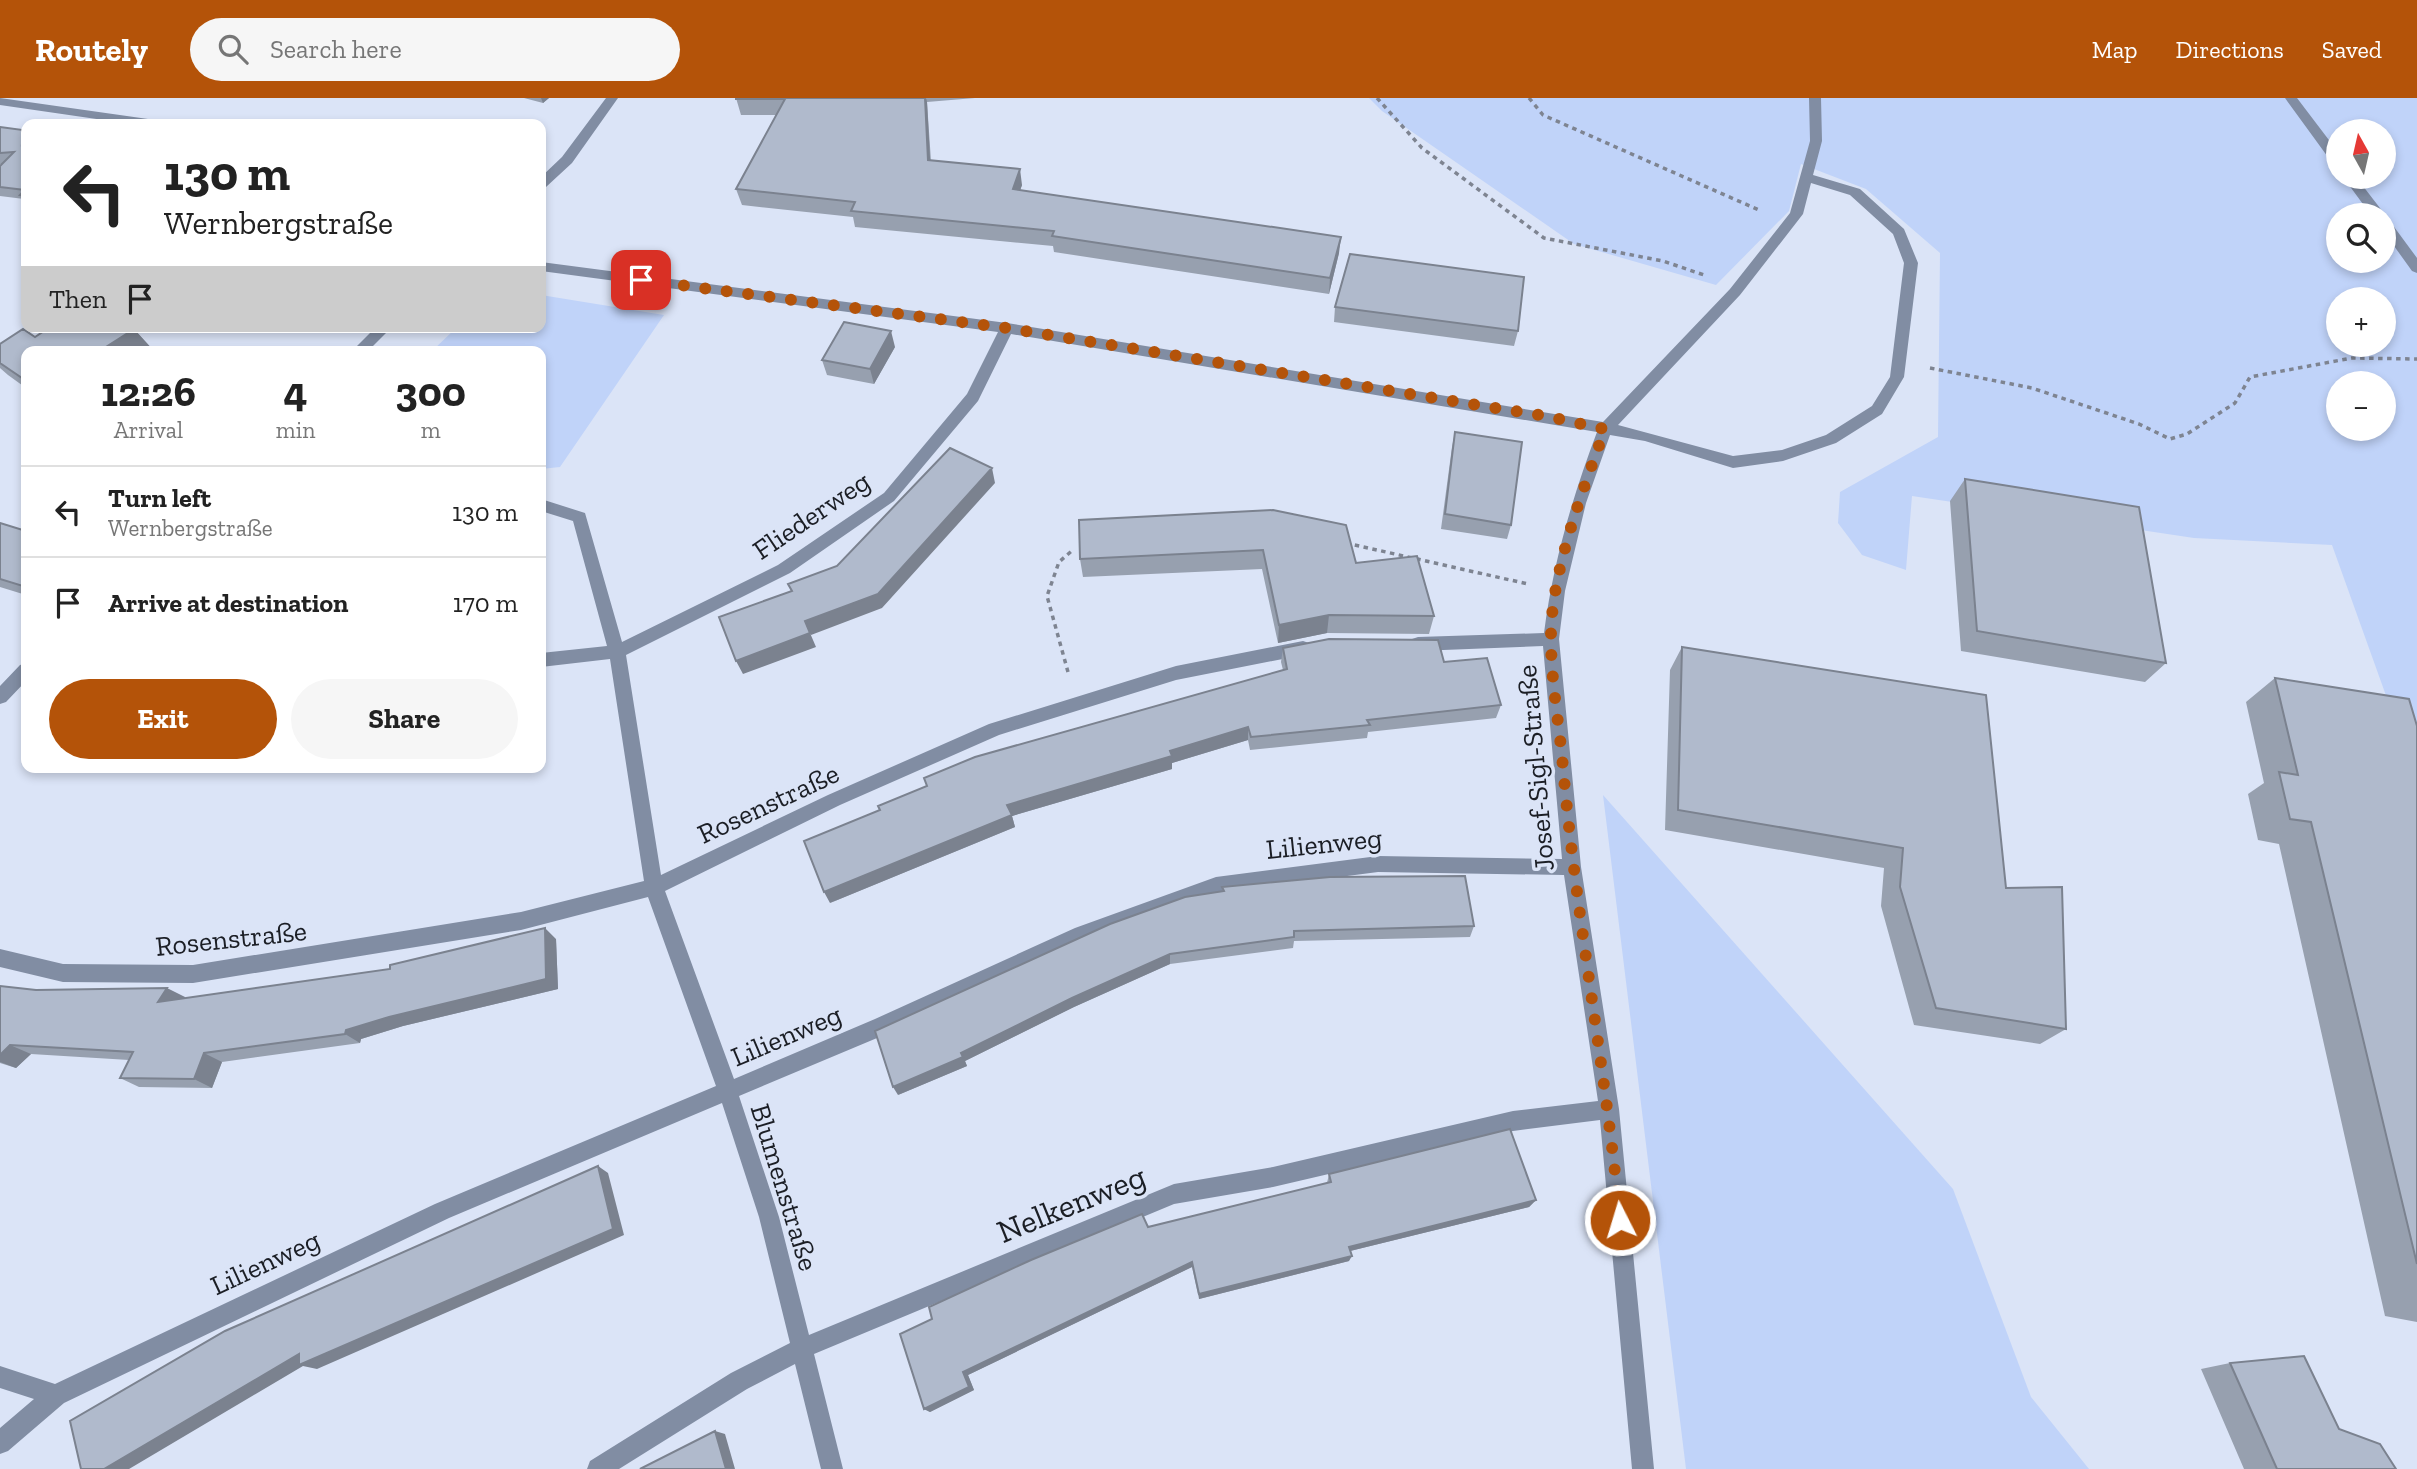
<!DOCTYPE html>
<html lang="en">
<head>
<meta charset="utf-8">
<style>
  body { margin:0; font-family:"Zilla Slab",serif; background:#f6f6f6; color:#222; height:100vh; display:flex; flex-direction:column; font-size:26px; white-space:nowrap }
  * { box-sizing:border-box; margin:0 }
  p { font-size:23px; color:#767676 }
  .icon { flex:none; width:38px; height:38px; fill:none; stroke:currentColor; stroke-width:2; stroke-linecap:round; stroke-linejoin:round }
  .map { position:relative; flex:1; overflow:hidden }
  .sheet { position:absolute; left:21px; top:248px; width:525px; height:427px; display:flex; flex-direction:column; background:#fff; border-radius:14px; box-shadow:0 4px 10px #0003 }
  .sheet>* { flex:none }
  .banner { position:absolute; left:21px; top:21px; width:525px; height:214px; border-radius:14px; box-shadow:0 4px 10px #0003; background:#fff; color:#222; overflow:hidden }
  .needle { width:46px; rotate:352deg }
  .fabs { position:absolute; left:2326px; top:21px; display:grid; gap:14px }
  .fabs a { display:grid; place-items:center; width:70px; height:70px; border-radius:50%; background:#fff; box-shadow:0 4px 10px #0003; font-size:35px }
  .pin { position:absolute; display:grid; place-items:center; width:60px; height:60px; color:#fff; margin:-30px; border-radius:14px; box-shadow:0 4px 10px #0006 }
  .me { position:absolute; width:77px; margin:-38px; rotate:355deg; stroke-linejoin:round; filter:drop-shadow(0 0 5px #0008) }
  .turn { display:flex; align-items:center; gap:24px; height:147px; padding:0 28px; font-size:32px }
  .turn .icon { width:91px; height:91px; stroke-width:2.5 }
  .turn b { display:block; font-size:49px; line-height:60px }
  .then { display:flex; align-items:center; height:66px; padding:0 28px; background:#0003; gap:14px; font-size:26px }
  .eta { display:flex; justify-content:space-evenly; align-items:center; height:119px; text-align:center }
  .eta b { font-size:42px; font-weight:800; line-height:49px }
  .primary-button { display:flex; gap:14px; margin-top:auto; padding:14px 28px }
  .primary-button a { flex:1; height:80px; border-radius:42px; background:#b45309; color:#fff; font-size:28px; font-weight:800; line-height:80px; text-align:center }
  .primary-button a+a { background:#f6f6f6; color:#222 }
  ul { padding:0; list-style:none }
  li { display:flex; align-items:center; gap:21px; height:91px; padding:0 28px; border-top:2px solid #e0e0e0 }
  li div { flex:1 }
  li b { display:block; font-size:26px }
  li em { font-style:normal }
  header { display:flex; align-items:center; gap:42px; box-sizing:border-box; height:98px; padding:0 35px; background:#b45309; color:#fff }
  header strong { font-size:33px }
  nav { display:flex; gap:38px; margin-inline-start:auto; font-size:24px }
  .search { width:490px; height:63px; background:#f6f6f6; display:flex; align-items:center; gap:18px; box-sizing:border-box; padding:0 24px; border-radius:38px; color:#767676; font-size:26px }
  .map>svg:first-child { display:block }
  .green { fill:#c0d3f9; fill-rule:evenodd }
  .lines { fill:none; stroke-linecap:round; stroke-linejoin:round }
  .path { stroke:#7e8491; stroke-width:3.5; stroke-dasharray:4.5 4.5; stroke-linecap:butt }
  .minor { fill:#818da3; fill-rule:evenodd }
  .wall { fill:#97a0af }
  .shaded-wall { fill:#7b828f }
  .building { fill:#b0bacc; stroke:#7b828f; stroke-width:2 }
  .route { stroke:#b45309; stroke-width:12; stroke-dasharray:0 21.6 }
  .labels { text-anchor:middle; stroke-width:7; stroke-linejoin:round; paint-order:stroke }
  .street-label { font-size:28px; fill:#1b1e25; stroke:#dbe4f7 }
  .near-street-label { font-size:33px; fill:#1b1e25; stroke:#dbe4f7 }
</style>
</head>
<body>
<header>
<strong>Routely</strong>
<div class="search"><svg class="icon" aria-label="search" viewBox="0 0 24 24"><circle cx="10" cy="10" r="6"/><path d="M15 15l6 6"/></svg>Search here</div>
<nav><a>Map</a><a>Directions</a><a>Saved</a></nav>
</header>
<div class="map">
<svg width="2417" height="1371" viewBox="0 0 2417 1371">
  <rect width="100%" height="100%" fill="#dbe4f7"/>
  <!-- green -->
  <path class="green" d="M1369,0H2417V684L2332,447L2194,440L1912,398L1906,472L1862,457L1838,425L1840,394L1938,339L1940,155L1866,91L1801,66L1789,113L1716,187L1574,146L1382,13ZM2338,33H2384V79H2338ZM2338,117H2384V163H2338ZM2338,201H2384V247H2338ZM2338,285H2384V331H2338Z
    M541,197L664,217L560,369L541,371V254H431L457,229H541Z
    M1603,697L1953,1091L2031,1299L2089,1371H1686Z"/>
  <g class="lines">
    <!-- path -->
    <path class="path" d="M1377,0L1422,50L1544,140L1663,163L1707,178
      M1529,0L1543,17L1759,112
      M1930,270L2032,290L2139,326L2170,341L2187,336L2235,305L2250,279L2352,260L2417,261
      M1346,445L1528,486
      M1068,574L1047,498L1059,464L1074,451"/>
    <!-- minor -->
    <path class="minor" d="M0,0L155,22L161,26H131L0,7Z
      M606,0H618L572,65L546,89L541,90V79L562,59Z
      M1809,0H1821L1822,43L1813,77L1860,91L1904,131L1918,165L1904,279L1882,316L1836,345L1783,363L1733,370L1645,343L1610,337L1586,405L1565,493L1559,541L1581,769L1619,1011L1654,1371H1632L1600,1022L1513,1033L1273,1089L1174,1106L814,1256L843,1371H821L795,1266L747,1291L619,1371H587L590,1363L731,1275L790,1245L759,1119L722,1005L449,1120L64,1305L8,1353L0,1356V1330L34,1301L0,1290V1268L55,1286L435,1106L716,988L648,799L521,832L193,885L63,884L0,869V851L63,866L193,867L521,814L644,783L610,561L541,569V555L607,548L573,423L541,413V401L585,415L622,544L778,467L884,395L967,296L998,234L541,173V164L1007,225L1603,324L1730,191L1790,115L1810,43ZM1811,85L1850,97L1893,136L1904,165L1890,279L1872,308L1826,337L1782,352L1733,358L1618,327L1740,197L1803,116ZM1011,236L1597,334C1572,400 1553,465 1544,535L1418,539L1412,541L1410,546L1412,551L1418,553L1543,548L1562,761L1378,758L1216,779L1075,830L875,921L734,981L665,793L840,707L999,637L1176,582L1303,557L1309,555L1311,550L1309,545L1303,543L1176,568L989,626L828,697L661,777L626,557L790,475L894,403L978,303ZM1378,774L1564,777L1598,1003L1513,1013L1273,1069L1174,1086L809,1237L779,1119L739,998L889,935L1088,843L1216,795Z
      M2285,0H2297L2338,54V67L2333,66Z
      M2343,79H2356L2383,114L2385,117L2384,119L2371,117Z
      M2384,121L2389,122L2417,160V175L2412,173L2384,134Z
      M376,229H392L367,254H351Z
      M26,565V583L6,604L0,606V588L20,567Z"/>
  </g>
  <!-- wall -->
  <path class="wall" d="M524,0H549L543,5Z
    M736,0H975L927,4L931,63L1022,87L1020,92L1339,155L1329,196L1054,154L1053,148L855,129L853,119L742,107L736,91L776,17H741Z
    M0,29L26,37V104L24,101L0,98V68L2,66H0Z
    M1335,209L1518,233L1514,248L1334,224Z
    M134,231L154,253L26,254V290L8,277L0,270V246L35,239Z
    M895,249L874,286L827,277L822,262Z
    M1455,334L1511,427L1507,441L1441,431L1452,349Z
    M1965,381L2166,565L2145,584L1961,553L1950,403Z
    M1079,422L1356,465L1434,518L1429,536L1327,535L1278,545L1262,471L1083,479L1080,461Z
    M0,425L26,433V497L0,489Z
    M1682,549L2006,790L2066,931L2040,946L1914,927L1881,808L1884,770L1665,732L1670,572Z
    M1283,550L1444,564L1501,607L1496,620L1368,634L1367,640L1250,652L1248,642L1172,665V671L1012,718L1015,729L830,805L1283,572L1281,564Z
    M2275,580L2417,628V1224L2385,1218L2279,746L2258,742L2248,696L2264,685L2246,604Z
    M1222,789L1474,828L1470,839L1294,843L1293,850L1170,866L1074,909L965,963L967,968L898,997L1222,793Z
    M556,841L558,891L403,928L361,941L360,945L222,964L212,990L139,989L120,980L129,962L31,956L16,970L0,965V888L36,892L185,899V900L390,871Z
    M1329,1076L1536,1102L1529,1109L1350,1153L1349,1163L1199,1201L1192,1169L968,1277L974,1292L930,1314L924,1311L1148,1129L1327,1085Z
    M2230,1265L2339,1331L2396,1371H2244L2201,1271Z"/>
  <!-- shaded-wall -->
  <path class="shaded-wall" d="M541,0H549L543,5Z
    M925,0H926L927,4L931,78L928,62Z
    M23,32L26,37V52L22,46Z
    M1020,71L1022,87L1015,107L1013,91Z
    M1341,139L1339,155L1329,196L1330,180Z
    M134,231L154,253L98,254Z
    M891,233L895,249L874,286L870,271Z
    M992,370L995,385L882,510L811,537L805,523Z
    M1329,517L1327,535L1278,545L1279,527Z
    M810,535L816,549L743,576L736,563Z
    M1248,629V642L1172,665V671L1012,718L1015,729L830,805L824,794L1007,707L1170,653Z
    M545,830L556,841L558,891L403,928L361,941L360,945L345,936L346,932Z
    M1170,856V866L1074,909L965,963L967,968L898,997L893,989L1072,900Z
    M167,890L185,899L177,914L158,904Z
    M10,947L31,956L16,970L0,964V957Z
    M204,955L222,964L212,990L194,981Z
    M598,1068L608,1075L624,1137L317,1271L303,1268L129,1371H104Z
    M1536,1102L1529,1109L1346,1154L1349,1149Z
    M1352,1158L1349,1163L1199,1201V1196Z
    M1192,1164V1169L968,1277L974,1292L930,1314L924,1311L963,1274Z
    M715,1333L725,1336L735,1371H726Z"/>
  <!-- building -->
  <path class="building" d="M736,0H925L928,62L1020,71L1013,91L1341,139L1330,180L1052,138L1054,133L851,113L855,104L736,91L785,1H736Z
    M0,29L23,32L22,46L26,42V98L20,97L25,92L0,89V68L14,54L0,55Z
    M1350,156L1524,179L1518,233L1335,209Z
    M844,224L891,233L870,271L822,262Z
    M50,229H131L134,231L98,254H26V277L22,280L0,265V246L23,231L35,239Z
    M1455,334L1522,344L1511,427L1445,416Z
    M950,350L992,370L878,496L805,523L810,535L736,563L719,519L792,493L788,486L837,468Z
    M1965,381L2139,409L2166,565L1977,533Z
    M1273,412L1346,427L1356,465L1417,458L1434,518L1329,517L1279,527L1263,452L1080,461L1079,422Z
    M0,425L26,433V489L0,481Z
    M1329,541L1438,542L1444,564L1487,560L1501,607L1367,622L1370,627L1251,639L1248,629L1170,653L1172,658L1007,707L1012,717L824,794L804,743L880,712L878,708L927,688L924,680L975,659L1287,571L1283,550Z
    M1682,549L1986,597L2006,790L2062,789L2066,931L1936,910L1900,789L1903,750L1678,712Z
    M2275,580L2409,601L2417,628V1166L2311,724L2290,721L2279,674L2298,677Z
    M1465,778L1474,828L1294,833V839L1170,856L1072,900L961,955L963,959L893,989L875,933L1110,826L1185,799L1224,793L1222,789L1330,779Z
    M545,830L546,881L389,919L346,932L345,936L204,955L194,981L120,980L133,954L10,947L0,957V888L36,892L167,890L158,904L390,871V867Z
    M1510,1031L1536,1102L1349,1149L1352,1158L1199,1196L1192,1164L963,1274L969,1289L924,1311L900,1236L932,1221L929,1209L1031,1162L1142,1116L1148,1129L1331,1084L1329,1076Z
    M598,1068L613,1131L299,1267V1256L104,1371H81L70,1323L225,1233Z
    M2304,1258L2339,1331L2380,1346L2396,1371H2277L2230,1265Z
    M715,1333L726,1371H640Z"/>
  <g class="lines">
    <!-- route -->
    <path class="route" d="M641,182L1007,230L1545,318L1605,331C1583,392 1550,477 1551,541C1551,580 1558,620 1562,658C1575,813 1605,966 1620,1122"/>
  </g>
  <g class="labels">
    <!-- street labels -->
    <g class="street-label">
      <text transform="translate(811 417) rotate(-34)" y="10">Fliederweg</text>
      <text transform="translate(1535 670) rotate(-95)" y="10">Josef-Sigl-Straße</text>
      <text transform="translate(768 705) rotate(-25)" y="10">Rosenstraße</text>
      <text transform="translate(1324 745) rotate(-6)" y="10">Lilienweg</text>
      <text transform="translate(231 840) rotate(-6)" y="10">Rosenstraße</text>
      <text transform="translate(786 937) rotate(-23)" y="10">Lilienweg</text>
      <text transform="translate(785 1089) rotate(73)" y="10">Blumenstraße</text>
      <text transform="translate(265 1164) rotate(-25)" y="10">Lilienweg</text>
    </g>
    <!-- near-street labels -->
    <g class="near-street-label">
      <text transform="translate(1071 1105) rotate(-22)" y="12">Nelkenweg</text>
    </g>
  </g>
</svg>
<div class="fabs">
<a><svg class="needle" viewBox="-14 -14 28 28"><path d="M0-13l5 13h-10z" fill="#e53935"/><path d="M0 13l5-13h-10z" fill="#767676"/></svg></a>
<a><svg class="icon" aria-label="search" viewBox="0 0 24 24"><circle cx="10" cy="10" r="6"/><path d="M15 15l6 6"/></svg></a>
<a>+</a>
<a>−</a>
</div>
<div class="pin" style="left:641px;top:182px;background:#d93025"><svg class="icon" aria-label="arrive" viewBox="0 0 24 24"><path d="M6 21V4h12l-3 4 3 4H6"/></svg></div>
<svg class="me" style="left:1620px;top:1122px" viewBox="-20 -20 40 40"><circle r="17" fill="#b45309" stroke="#fff" stroke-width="3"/><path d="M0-11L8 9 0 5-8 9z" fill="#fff"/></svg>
<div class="banner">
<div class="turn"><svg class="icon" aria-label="left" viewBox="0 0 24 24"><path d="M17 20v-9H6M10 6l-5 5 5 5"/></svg><div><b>130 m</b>Wernbergstraße</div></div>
<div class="then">Then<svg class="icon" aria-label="arrive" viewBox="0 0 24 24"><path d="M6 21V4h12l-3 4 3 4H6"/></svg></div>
</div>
<section class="sheet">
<div class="eta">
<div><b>12:26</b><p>Arrival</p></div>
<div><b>4</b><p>min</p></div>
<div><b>300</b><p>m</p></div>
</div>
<ul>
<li><svg class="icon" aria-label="left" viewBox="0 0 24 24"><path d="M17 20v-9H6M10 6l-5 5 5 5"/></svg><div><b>Turn left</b><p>Wernbergstraße</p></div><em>130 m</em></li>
<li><svg class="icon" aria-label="arrive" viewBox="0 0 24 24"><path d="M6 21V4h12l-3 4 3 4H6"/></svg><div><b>Arrive at destination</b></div><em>170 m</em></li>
</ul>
<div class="primary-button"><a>Exit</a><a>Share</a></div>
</section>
</div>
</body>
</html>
